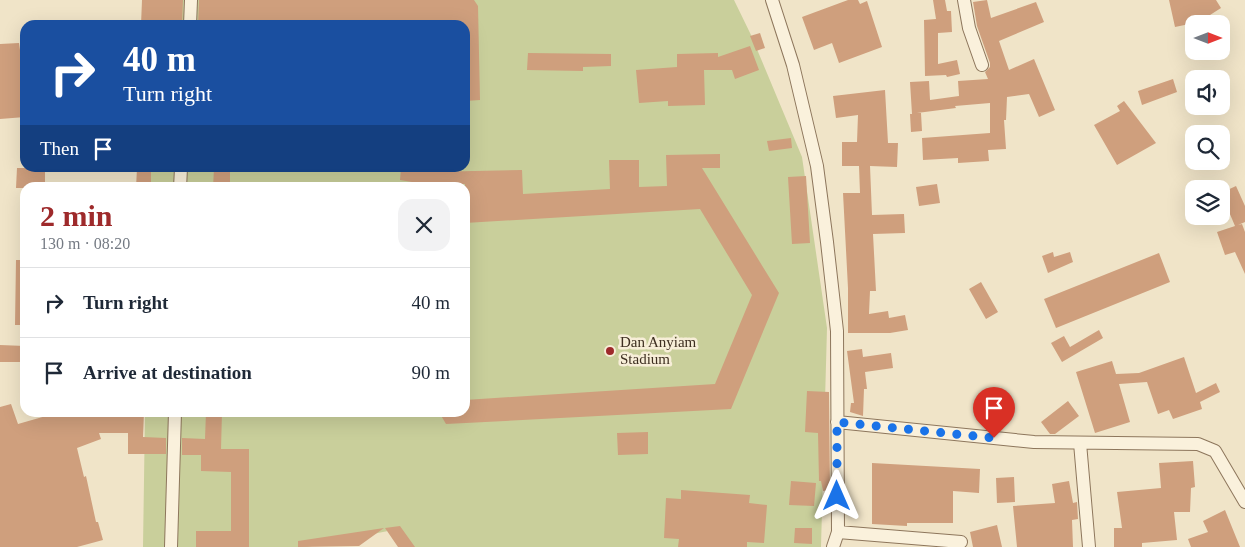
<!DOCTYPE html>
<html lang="en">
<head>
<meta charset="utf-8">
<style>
  body { margin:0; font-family:"Times New Roman",serif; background:#f2f2f3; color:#1f2937; height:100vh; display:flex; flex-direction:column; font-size:19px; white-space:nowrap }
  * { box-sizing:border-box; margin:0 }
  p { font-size:16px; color:#747a83 }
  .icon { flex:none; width:28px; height:28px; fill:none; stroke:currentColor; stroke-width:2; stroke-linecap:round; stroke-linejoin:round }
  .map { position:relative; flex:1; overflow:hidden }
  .drawer { position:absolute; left:20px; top:182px; width:450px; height:235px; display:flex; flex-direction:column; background:#fff; border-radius:15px; box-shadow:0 5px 20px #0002 }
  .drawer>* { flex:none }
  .banner { position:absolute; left:20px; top:20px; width:450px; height:152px; border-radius:15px; box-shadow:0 5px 20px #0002; background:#1a4fa0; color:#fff; overflow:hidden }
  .needle { width:32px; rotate:90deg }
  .controls { position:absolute; left:1185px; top:15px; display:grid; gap:10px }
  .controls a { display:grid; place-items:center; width:45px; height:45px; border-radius:10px; background:#fff; box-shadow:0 5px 20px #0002; font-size:25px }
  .pin { position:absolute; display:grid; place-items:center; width:42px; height:42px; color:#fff; margin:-51px -21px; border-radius:50% 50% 50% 0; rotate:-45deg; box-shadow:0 0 5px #0007 }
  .pin .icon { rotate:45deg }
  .me { position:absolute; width:55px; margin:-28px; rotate:0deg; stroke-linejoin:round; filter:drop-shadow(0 0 4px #0008) }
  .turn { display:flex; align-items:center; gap:18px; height:105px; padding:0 20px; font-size:22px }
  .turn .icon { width:65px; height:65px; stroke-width:2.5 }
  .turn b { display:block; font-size:35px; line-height:42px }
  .then { display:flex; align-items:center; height:48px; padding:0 20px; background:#0003; gap:10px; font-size:19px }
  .round { display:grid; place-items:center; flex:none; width:52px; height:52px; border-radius:15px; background:#f2f2f3 }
  .head { display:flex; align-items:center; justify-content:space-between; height:85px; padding:0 20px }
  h1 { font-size:30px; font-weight:600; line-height:38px; color:#9e2a2b }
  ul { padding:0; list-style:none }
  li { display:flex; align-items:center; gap:15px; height:70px; padding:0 20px; border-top:1px solid #e0e1e3 }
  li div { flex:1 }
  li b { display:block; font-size:19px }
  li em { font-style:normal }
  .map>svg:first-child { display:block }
  .green { fill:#c9cf9b }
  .building { fill:#cf9f7d }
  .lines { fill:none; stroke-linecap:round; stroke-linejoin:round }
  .minor-casing { stroke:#8d765c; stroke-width:14 }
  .minor { stroke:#faf1dc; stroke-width:12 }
  .route { stroke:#1a73e8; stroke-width:9; stroke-dasharray:0 16.2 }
  .poi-dot { fill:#9e2a2b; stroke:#f7eed8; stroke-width:2 }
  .labels { text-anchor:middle; stroke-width:5; stroke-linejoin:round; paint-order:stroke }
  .poi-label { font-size:15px; fill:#3d2e20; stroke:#f7eed8; text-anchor:start }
</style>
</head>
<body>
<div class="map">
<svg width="1245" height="547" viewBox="0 0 1245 547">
  <rect width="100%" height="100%" fill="#f0e4c8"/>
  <!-- green -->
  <path class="green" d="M150,0H734L751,35L802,157L827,328L821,547H399L388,531L307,547H143L145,413L465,412V188L147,187L148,168H465V25H149Z"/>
  <!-- building -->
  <path class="building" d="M142,0H183L182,25H141Z
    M199,0H474L478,6L480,100L465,101V25H198Z
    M848,0H858L860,4L867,1L882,47L839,63L832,43L814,50L802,17Z
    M933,0H945L947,11H951L952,32L938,33V64L957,60L960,74L947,77L946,75L925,76L924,20L936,19Z
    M987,0L991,18L1036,2L1044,22L999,41L1009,70L1034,59L1055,110L1039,117L1029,94L1007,97L1006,120H1004L1006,149L988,150L989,161L958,163V158L923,160L922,138L990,133V103L955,106L956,108L917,113H921L922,131L911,132L910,114H912L910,82L929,81L930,100L959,96L958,81L988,79L985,72L990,67V63L977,26L973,2Z
    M1169,0H1216L1221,8L1199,22L1175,27Z
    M760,33L765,48L756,51L750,36Z
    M19,43L20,50L25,49V117L0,119V44Z
    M750,46L759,70L735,79L732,70H704L705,105L668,106V101L639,103L636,70L677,67V54L718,53V57Z
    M528,53L611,54V66L583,67V71L527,70Z
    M1173,79L1177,92L1142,105L1138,91Z
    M885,90L888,143H898L897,167L870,166L872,215L904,214L905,233L873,234L876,291H870L869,314L888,311L889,318L905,315L908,330L890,333H848V288L843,193H860L859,166H842V142H857L858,115L836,118L833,96Z
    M1124,101L1156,143L1117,165L1094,125L1120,111L1117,106Z
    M791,138L792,148L769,151L767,141Z
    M720,154V168H702L779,293L731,409L446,424L439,412H465V400L715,384L752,295L700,209L465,223V184L430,185L400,180L401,168L427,172L522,170L523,194L610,189L609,160H639V187L667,186L666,155Z
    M17,168H45V188H16Z
    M137,168H151V188H136Z
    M214,168H230V188H213Z
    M806,176L810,243L792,244L788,177Z
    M937,184L940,203L919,206L916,187Z
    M1236,186L1245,206V222L1238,225L1242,224L1245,232V274L1235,252L1225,255L1217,232L1235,226L1221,193Z
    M1053,252L1054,257L1070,252L1073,262L1048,273L1042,256Z
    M1159,253L1170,282L1056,328L1044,299Z
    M16,260H25V325H15Z
    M981,282L998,312L986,319L969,289Z
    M1099,330L1103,338L1062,362L1051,343L1064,336L1070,347Z
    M0,345L25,346V362H0Z
    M862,349L863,357L891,353L893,368L865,372L867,389H864L863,416L850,412L851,403H854L847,351Z
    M1184,357L1196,393L1216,383L1220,392L1200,402L1202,409L1173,419L1169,410L1158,414L1147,382L1119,384L1130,422L1095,433L1076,372L1112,361L1116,374L1139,373Z
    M807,391L829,392L830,490L823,491L821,481H819L818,433L805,432Z
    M981,392H993V404H981Z
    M1068,401L1079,416L1055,434H1050L1041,422Z
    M11,404L18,424L60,412H144L143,437L166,438V454H128V433H99L101,439L77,448L84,477L86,476L96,522H98L103,540L77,547H0V407Z
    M206,412H222L221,449H249V547H196V531H231V472L201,471V455H182V438L205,439Z
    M648,432V454L618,455L617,433Z
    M1193,461L1195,487L1191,488L1190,512H1174L1177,540L1142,543V547H1114V528H1122L1117,492L1161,488L1159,463Z
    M872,463L980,469L979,493L953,491V523H907V526L872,524Z
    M1014,477L1015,502L997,503L996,478Z
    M791,481L816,483L814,506L789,505Z
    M1069,481L1073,503L1077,502L1078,519L1072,520L1073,547H1017L1013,506L1055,503L1052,484Z
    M681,490L750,495L749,503L767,505L764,543L747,542V547H678L679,539L664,538L666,498L681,499Z
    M1225,510L1240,547H1191L1188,539L1208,532L1203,521Z
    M997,525L1002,547H973L970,532Z
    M400,526L415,547H398L385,528Z
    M384,528L359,546L298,547V541Z
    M795,528H812V544L794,543Z"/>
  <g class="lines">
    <!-- minor casing -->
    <g class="minor-casing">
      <path id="minor" d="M772,0L793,65L817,166L827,242L837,331L838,532L833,547
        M964,0L969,28L982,65
        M190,25L191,0
        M180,188L181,168
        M837,422L1034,442L1198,444L1215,451L1245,502
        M1080,443L1089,547
        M838,532L961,542
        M171,547L175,412"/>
    </g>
    <!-- minor -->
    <use href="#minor" class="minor"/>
  </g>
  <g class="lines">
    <!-- route -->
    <path class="route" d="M837,496V422L994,438"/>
  </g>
  <!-- markers -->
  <circle class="poi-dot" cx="610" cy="351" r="5"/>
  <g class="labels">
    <!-- poi labels -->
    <g class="poi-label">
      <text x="620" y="347">Dan Anyiam<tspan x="620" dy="17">Stadium</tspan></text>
    </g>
  </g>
</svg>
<div class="controls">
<a><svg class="needle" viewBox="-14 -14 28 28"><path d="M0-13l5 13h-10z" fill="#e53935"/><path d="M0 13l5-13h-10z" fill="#747a83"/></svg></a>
<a><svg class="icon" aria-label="sound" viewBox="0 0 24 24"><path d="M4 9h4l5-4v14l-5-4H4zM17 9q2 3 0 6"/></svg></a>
<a><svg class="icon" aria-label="search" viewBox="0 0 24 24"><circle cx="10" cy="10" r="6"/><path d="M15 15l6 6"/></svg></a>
<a><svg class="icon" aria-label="layers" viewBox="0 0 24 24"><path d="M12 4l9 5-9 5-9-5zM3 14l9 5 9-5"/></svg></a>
</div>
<div class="pin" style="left:994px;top:438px;background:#d93025"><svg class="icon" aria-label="arrive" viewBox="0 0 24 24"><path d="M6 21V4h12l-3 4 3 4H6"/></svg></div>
<svg class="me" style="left:837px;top:496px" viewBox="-20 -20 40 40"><path d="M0-17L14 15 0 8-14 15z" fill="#1a73e8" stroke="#fff" stroke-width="4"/></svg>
<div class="banner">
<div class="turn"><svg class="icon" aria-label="right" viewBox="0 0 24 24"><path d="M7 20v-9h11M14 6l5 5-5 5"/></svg><div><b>40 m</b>Turn right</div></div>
<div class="then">Then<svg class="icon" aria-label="arrive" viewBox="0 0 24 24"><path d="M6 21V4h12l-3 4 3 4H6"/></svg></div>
</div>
<section class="drawer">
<div class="head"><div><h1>2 min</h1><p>130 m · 08:20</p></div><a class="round"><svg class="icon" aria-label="close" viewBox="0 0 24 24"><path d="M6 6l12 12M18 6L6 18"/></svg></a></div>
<ul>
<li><svg class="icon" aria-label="right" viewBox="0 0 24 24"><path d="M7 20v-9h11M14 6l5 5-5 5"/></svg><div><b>Turn right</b></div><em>40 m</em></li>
<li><svg class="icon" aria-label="arrive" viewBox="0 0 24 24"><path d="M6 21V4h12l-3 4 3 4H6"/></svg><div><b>Arrive at destination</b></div><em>90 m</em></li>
</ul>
</section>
</div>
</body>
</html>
